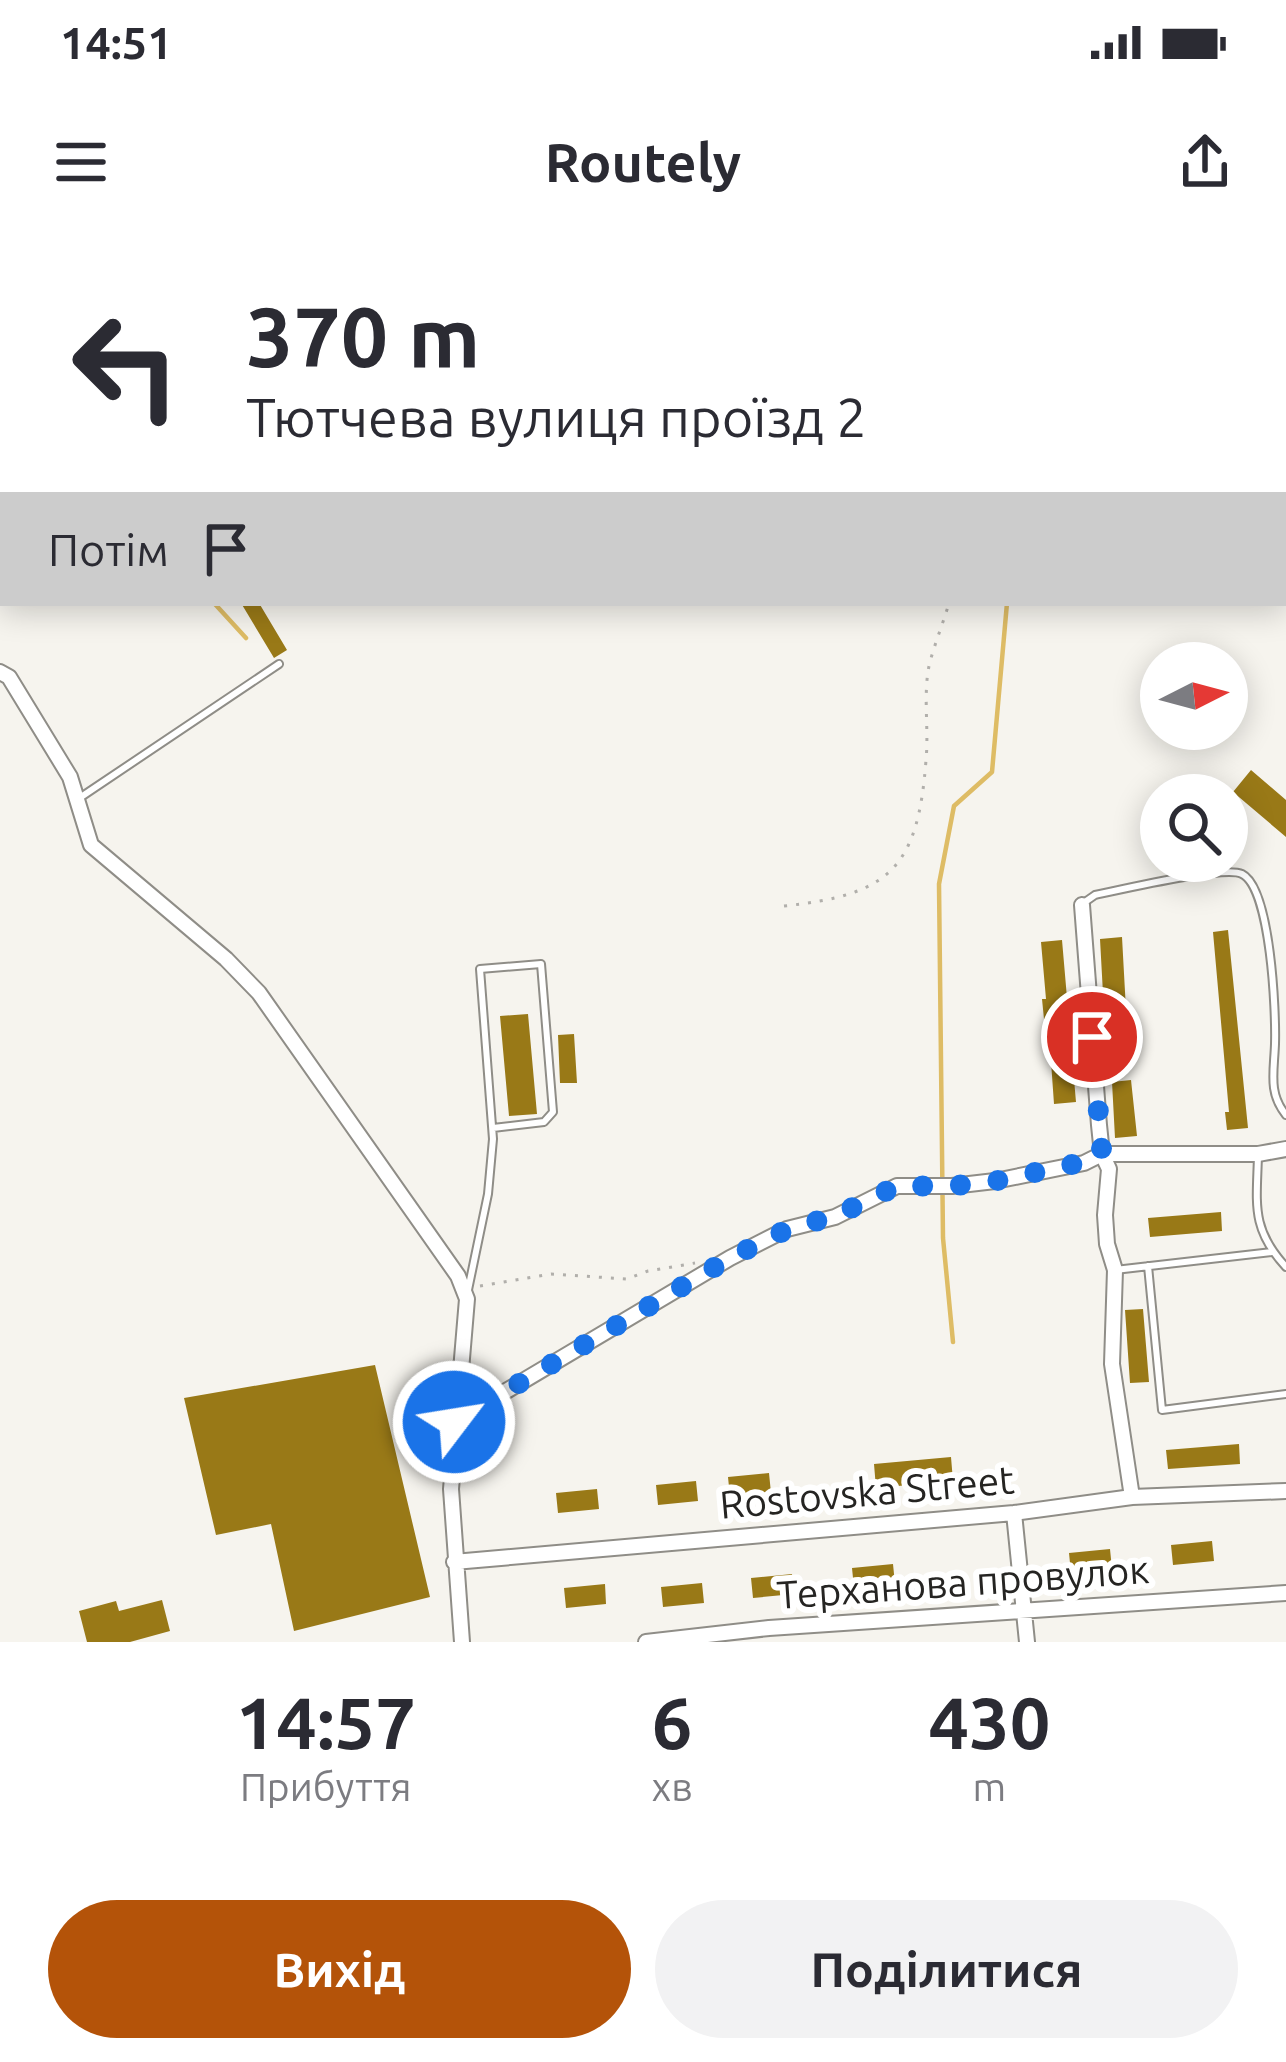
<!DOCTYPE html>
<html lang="uk">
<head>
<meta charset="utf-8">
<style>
  body { margin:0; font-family:Ubuntu,sans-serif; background:#f2f2f3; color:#2b2b33; height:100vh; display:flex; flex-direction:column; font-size:45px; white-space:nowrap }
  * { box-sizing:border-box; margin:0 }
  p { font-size:39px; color:#7c7c81 }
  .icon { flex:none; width:66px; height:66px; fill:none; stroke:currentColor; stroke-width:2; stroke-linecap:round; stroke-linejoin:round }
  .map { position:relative; height:1402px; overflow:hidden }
  .drawer { display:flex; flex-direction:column; background:#fff; flex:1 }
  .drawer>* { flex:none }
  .hud { position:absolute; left:0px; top:0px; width:1287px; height:366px; box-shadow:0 6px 30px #0003; background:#fff; color:#2b2b33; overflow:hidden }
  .needle { width:78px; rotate:84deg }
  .buttons { position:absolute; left:1140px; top:402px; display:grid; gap:24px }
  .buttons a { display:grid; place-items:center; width:108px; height:108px; border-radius:50%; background:#fff; box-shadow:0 6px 30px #0003; font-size:60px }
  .pin { position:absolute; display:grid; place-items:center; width:102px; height:102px; color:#fff; margin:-51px; border:6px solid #fff; border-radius:50%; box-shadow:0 3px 12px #0007 }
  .me { position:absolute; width:132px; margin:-66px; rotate:59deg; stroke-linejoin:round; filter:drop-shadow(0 0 9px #0008) }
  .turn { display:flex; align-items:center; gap:42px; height:252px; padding:0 48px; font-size:54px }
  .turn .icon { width:156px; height:156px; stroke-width:2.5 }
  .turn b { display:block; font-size:84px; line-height:102px }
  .then { display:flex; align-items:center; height:114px; padding:0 48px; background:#0003; gap:24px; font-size:45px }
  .eta { display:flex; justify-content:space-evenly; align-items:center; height:204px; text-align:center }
  .eta b { font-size:72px; font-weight:700; line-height:84px }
  .action { display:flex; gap:24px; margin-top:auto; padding:24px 48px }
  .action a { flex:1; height:138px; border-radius:72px; background:#b45309; color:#fff; font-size:48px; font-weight:700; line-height:138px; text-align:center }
  .action a+a { background:#f2f2f3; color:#2b2b33 }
  .status { display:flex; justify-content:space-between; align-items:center; height:84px; padding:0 60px; background:#fff; direction:ltr }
  .status svg { height:33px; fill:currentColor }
  header { display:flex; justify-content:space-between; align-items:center; height:156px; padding:0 48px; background:#fff; font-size:54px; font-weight:700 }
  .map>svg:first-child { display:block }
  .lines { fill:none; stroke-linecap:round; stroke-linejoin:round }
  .stream { stroke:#debc65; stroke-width:4.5 }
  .building { fill:#997917 }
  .lane-casing { stroke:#8f8d87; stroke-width:10 }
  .street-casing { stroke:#8f8d87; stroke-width:18 }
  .path { stroke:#b1afab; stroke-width:3; stroke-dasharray:3 9; stroke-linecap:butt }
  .lane { stroke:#fff; stroke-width:6 }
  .street { stroke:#fff; stroke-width:14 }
  .route { stroke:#1a73e8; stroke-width:21; stroke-dasharray:0 37.8 }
  .labels { text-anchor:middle; stroke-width:12; stroke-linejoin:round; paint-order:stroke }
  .street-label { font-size:39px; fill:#252422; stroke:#fff }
</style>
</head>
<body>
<div class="status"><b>14:51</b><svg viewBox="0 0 49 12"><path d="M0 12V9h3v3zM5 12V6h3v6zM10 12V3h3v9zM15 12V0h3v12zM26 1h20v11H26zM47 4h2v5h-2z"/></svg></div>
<header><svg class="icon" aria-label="menu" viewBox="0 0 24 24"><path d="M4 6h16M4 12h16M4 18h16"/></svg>Routely<svg class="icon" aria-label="share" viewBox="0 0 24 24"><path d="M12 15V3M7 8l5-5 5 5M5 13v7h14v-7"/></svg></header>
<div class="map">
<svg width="1286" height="1402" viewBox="0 0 1286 1402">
  <rect width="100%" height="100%" fill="#f6f4ee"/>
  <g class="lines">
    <!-- stream -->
    <path class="stream" d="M1005,3V0
      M0,77L3,82
      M214,363L246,398
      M953,1102L943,998L939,644L954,566L992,532L1007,363"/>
  </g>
  <!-- building -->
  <path class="building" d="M241,363H259L287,410L274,418Z
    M1251,530L1286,560V597L1233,552Z
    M1228,690L1248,888L1227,890L1225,872H1229L1213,692Z
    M1122,697L1126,770L1104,772L1100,699Z
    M1062,700L1076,862L1054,864L1048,779H1044L1042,759H1046L1041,702Z
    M528,774L537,874L509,876L500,776Z
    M574,794L577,843H560L558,795Z
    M1131,840L1137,896L1115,898L1112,842Z
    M1221,972L1222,991L1150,997L1148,978Z
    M1143,1069L1149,1142L1130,1143L1125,1070Z
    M375,1125L430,1357L294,1391L271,1284L216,1295L184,1158Z
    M1239,1204L1240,1224L1168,1229L1166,1210Z
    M951,1217L953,1241L876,1248L874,1224Z
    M769,1233L771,1253L730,1257L728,1237Z
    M696,1241L698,1261L658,1265L656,1245Z
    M597,1249L599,1269L558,1273L556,1253Z
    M1212,1301L1214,1321L1173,1325L1171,1305Z
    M1110,1309L1112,1329L1071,1333L1069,1313Z
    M893,1324L895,1344L854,1348L852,1328Z
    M792,1334L794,1354L753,1358L751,1338Z
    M702,1343L704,1363L663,1367L661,1347Z
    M605,1344L606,1364L566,1368L564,1348Z
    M162,1360L170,1391L130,1402H87L79,1371L116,1361L119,1371Z"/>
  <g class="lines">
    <!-- lane casing -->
    <g class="lane-casing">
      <path id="lane" d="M81,557L279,424
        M1085,662L1095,655C1120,650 1224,625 1242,634C1271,648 1276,773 1275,804C1274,832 1268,853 1286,875
        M1258,914C1257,963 1250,988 1286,1027
        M1148,1026L1162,1170L1286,1154
        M1115,1030L1272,1012
        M468,1050L488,954L493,899L480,729L541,724L553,872L544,882L493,888"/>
    </g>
    <!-- street casing -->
    <g class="street-casing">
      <path id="street" d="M1072,0V3
        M1213,0L1214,3
        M1284,325H1286
        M0,432L9,437L70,537L91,605L226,719L259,753L458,1036L467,1059L451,1249L462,1402
        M1082,665L1099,885L1102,914L1109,929L1105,975L1107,1004L1115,1030L1112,1124L1132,1257
        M454,1182L730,1018L787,989L835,977L897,946H952L995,941L1084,923L1102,914H1258L1286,909
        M1014,1273L1027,1402
        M454,1322L1014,1273L1132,1257L1286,1251
        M646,1402L769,1388L1286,1353"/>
    </g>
    <!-- path -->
    <path class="path" d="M902,0V3
      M784,666C890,655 918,628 926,520C929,489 923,456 929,426C934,405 943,384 949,363
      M480,1046L551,1034L627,1039L648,1031L695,1023"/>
    <!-- lane -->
    <use href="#lane" class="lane"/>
    <!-- street -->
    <use href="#street" class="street"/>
  </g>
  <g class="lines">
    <!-- route -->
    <path class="route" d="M454,1182L730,1018L788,989L835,976L897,946H952L995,941L1084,922L1102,914L1092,797"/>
  </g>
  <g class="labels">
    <!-- street labels -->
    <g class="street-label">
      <text transform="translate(867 1252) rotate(-5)" y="14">Rostovska Street</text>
      <text transform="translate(963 1342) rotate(-4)" y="14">Терханова провулок</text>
    </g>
  </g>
</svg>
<div class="buttons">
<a><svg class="needle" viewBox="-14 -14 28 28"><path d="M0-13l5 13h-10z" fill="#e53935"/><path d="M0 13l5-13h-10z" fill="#7c7c81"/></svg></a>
<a><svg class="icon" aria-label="search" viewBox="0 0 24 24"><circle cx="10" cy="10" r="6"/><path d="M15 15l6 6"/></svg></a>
</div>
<div class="pin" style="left:1092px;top:797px;background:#d93025"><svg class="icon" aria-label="arrive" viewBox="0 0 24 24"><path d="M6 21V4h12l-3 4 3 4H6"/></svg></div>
<svg class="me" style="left:454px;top:1182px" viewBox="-20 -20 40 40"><circle r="17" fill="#1a73e8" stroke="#fff" stroke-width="3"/><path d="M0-11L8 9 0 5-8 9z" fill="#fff"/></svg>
<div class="hud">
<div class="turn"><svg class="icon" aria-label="left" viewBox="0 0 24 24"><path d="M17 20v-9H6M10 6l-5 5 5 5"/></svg><div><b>370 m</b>Тютчева вулиця проїзд 2</div></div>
<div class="then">Потім<svg class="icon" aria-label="arrive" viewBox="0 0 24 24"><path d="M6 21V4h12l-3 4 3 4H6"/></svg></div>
</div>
</div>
<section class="drawer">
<div class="eta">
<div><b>14:57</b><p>Прибуття</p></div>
<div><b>6</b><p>хв</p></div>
<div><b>430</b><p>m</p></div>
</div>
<div class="action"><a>Вихід</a><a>Поділитися</a></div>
</section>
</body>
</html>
